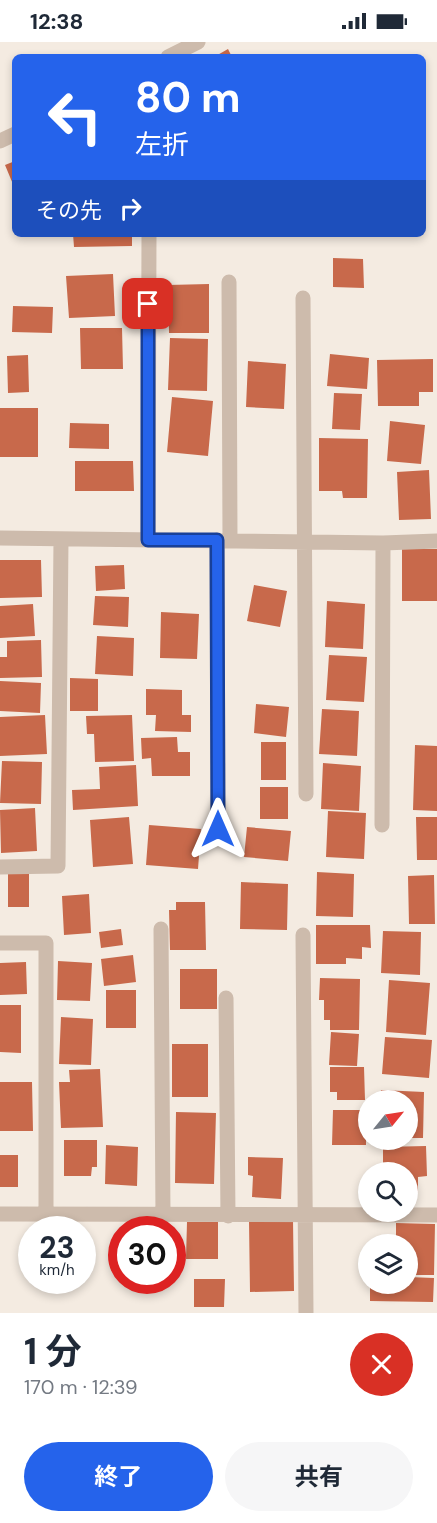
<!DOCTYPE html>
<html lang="ja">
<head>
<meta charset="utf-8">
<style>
  body { margin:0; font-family:"DM Sans","Noto Sans JP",sans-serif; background:#f6f6f7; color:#1f2937; height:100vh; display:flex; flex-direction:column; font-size:22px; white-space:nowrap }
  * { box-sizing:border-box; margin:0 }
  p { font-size:20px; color:#747a83 }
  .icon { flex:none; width:33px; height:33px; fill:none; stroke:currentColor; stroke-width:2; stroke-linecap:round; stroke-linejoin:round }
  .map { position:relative; height:1271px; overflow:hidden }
  .side { display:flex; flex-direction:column; background:#fff; flex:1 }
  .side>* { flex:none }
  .guide { position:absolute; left:12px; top:12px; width:414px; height:183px; border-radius:9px; box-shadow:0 3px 9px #0003; background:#2563eb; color:#fff; overflow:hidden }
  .needle { width:39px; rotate:60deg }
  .tools { position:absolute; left:358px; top:1048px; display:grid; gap:12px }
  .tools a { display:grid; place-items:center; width:60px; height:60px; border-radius:50%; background:#fff; box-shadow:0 3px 9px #0003; font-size:30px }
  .speed { position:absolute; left:18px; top:1174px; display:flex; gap:12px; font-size:30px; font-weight:700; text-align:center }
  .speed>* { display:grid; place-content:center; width:78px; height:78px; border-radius:50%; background:#fff; box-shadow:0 3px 9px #0003; line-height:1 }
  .speed small { font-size:15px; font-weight:400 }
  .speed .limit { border:9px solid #d22; background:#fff; color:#111 }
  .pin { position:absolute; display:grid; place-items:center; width:51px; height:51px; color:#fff; margin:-26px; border-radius:12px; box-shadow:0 3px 9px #0006 }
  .me { position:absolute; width:66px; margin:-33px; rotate:0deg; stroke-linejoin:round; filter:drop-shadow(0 0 4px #0008) }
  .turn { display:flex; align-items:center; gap:21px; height:126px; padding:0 24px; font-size:27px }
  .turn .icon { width:78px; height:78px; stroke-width:2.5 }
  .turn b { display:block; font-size:42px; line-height:51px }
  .then { display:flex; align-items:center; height:57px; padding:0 24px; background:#0003; gap:12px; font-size:22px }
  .round { display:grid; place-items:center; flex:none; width:63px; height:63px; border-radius:32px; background:#f6f6f7 }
  .summary { display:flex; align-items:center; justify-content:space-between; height:102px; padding:0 24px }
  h1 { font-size:36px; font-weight:700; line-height:45px }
  .action { display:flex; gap:12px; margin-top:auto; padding:12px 24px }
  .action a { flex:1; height:69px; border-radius:36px; background:#2563eb; color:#fff; font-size:24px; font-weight:700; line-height:69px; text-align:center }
  .action a+a { background:#f6f6f7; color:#1f2937 }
  .status { display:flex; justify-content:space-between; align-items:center; height:42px; padding:0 30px; background:#fff; direction:ltr }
  .status svg { height:16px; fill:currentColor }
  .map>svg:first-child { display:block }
  .building { fill:#c8694b }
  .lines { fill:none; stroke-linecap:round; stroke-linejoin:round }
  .street { stroke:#cdbbac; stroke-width:15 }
  .route-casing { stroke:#184099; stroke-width:15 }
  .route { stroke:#2563eb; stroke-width:10 }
</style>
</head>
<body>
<div class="status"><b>12:38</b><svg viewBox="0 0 49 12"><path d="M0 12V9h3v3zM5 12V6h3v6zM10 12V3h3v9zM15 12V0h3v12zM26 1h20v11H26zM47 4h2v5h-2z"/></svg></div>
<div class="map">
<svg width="437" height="1271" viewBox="0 0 437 1271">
  <rect width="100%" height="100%" fill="#f4ebe1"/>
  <!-- building -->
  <path class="building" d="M228,7L232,15H214Z
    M15,119V147L5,123Z
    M73,192H132V204L74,205Z
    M333,216L363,217L364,246L333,245Z
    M113,232L115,274L69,276L66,234Z
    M209,242V291H169L168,243Z
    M13,264L53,265L52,291L12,290Z
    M80,286H122L123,327H81Z
    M170,296L208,297L207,349L168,348Z
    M330,312L369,316L367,347L327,344Z
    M28,313L29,350L8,351L7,314Z
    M433,317V350H419V364H378L377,318Z
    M248,319L286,322L284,367L246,365Z
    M334,351L362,352L360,388L332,387Z
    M172,355L213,359L208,414L167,410Z
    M0,366H38V415H0Z
    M390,379L425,383L421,422L387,419Z
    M70,381L109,382V407L69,406Z
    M319,396L368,397L367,456H343L342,449H319Z
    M75,419H133L134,449H75Z
    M429,428L431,477L399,478L397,430Z
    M402,507H437V559H402Z
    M0,518H41L42,555L0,556Z
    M124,523L125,547L96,549L95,524Z
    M254,543L287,549L280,585L247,579Z
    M95,554L129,555L128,585L93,583Z
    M327,559L365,562L363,607L325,605Z
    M33,562L35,594L0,596V564Z
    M161,570L199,572L197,617L160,616Z
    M97,594L134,596L133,634L95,632Z
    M41,598L42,635L0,636V615H7V599Z
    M329,613L367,615L364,660L326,658Z
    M70,636L98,637V669H70Z
    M0,639L41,641L40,671L0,669Z
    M146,647L182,648V673H191V690L155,689L156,673H146Z
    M256,662L289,665L286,695L254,691Z
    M322,667L359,669L357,714L319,712Z
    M45,673L47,712L0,714V675Z
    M132,673L134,719L95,720L94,692H87L86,674Z
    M177,695L178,710H190V734H152L151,716L142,717L141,696Z
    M261,700H286V738H261Z
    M415,703L437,704V769L413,768Z
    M2,719L42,720L41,762L0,761Z
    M323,721L361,724L359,769L321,767Z
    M136,723L138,764L73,768L72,748L100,747L99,725Z
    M260,745H288V777H260Z
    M35,766L37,809L1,811L0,768Z
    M328,769L366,771L364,817L326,815Z
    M129,775L133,822L93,825L90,778Z
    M416,775H437V818H417Z
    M149,783L201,787L198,827L146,823Z
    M247,785L291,789L288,819L244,815Z
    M317,830L354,832L353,875L316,874Z
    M8,831H29V865H8Z
    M434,833L435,882H409L408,834Z
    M241,840L288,842L287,888L240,887Z
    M89,852L91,891L64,893L62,854Z
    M176,860H205L206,908H170L169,868H176Z
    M316,883H370L371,906L362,905V917L346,916V922H316Z
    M121,887L123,903L101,906L99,890Z
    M383,889L421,890L420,933L381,931Z
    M133,913L136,940L104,944L101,917Z
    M58,919L92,921L90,959L57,958Z
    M26,920L27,952L0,953V921Z
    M180,927H217V967H180Z
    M320,936L360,937L359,988H330V978H324V958H319Z
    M389,938L430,941L426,993L386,990Z
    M106,948H136V986H106Z
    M0,963H21V1011L0,1010Z
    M61,975L93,977L91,1023L59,1022Z
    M331,990L359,992L357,1024L329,1023Z
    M385,995L432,998L429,1036L382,1032Z
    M172,1002H208V1055H172Z
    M330,1025H364L365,1058H337V1050H330Z
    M100,1027L103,1085L61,1086L59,1040H70L69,1028Z
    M0,1040H32L33,1089H0Z
    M381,1048L424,1050L423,1096H408V1059H380Z
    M333,1068H366V1103H332Z
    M176,1070L216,1071L214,1142L175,1141Z
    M64,1098H97V1125H92L91,1134H64Z
    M106,1103L138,1105L137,1144L105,1142Z
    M426,1104L427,1134L418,1135V1151H408V1131H383V1105Z
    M0,1113H18V1145H0Z
    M248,1115L283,1116L281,1157L252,1155L253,1134L248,1133Z
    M293,1178L294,1249L250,1250L249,1179Z
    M187,1180H218V1217H186Z
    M396,1181L435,1182L434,1233H408V1203H396Z
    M408,1235L434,1236L433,1260L370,1259V1242H408Z
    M194,1237H225L224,1265H194Z"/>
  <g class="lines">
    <!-- street -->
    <path class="street" d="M168,15L198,0
      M0,99L15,92
      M229,240L230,499
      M303,256L306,752
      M0,496L383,501L437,499
      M148,498L149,192
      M217,498L218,787
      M382,783L383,501
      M0,825L58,824L61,497
      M161,887L163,1174
      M303,893L306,1271
      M0,901H46V1172
      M226,956L228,1174
      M0,1172L437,1173"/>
  </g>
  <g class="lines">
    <!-- route casing -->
    <g class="route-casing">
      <path id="route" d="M148,262V498H217L218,787"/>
    </g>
    <!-- route -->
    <use href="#route" class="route"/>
  </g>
</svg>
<div class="tools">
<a><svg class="needle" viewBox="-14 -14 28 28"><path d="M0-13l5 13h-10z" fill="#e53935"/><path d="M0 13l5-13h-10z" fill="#747a83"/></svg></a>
<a><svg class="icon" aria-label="search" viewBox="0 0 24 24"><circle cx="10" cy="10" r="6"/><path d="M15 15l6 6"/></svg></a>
<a><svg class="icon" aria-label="layers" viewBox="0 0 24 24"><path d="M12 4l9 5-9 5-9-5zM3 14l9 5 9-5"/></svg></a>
</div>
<div class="speed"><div>23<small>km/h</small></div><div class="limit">30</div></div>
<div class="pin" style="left:148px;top:262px;background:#d93025"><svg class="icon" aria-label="arrive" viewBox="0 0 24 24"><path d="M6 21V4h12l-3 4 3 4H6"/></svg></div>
<svg class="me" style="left:218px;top:787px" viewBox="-20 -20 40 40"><path d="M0-17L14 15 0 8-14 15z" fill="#2563eb" stroke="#fff" stroke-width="4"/></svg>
<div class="guide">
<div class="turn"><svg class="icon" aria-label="left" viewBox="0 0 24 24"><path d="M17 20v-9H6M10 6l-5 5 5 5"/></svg><div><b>80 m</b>左折</div></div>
<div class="then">その先<svg class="icon" aria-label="right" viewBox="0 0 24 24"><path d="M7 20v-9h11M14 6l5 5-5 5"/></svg></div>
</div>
</div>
<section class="side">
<div class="summary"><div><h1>1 分</h1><p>170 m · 12:39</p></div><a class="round" style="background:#d93025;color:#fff"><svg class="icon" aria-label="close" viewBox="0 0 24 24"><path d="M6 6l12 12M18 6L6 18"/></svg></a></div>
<div class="action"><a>終了</a><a>共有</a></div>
</section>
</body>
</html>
